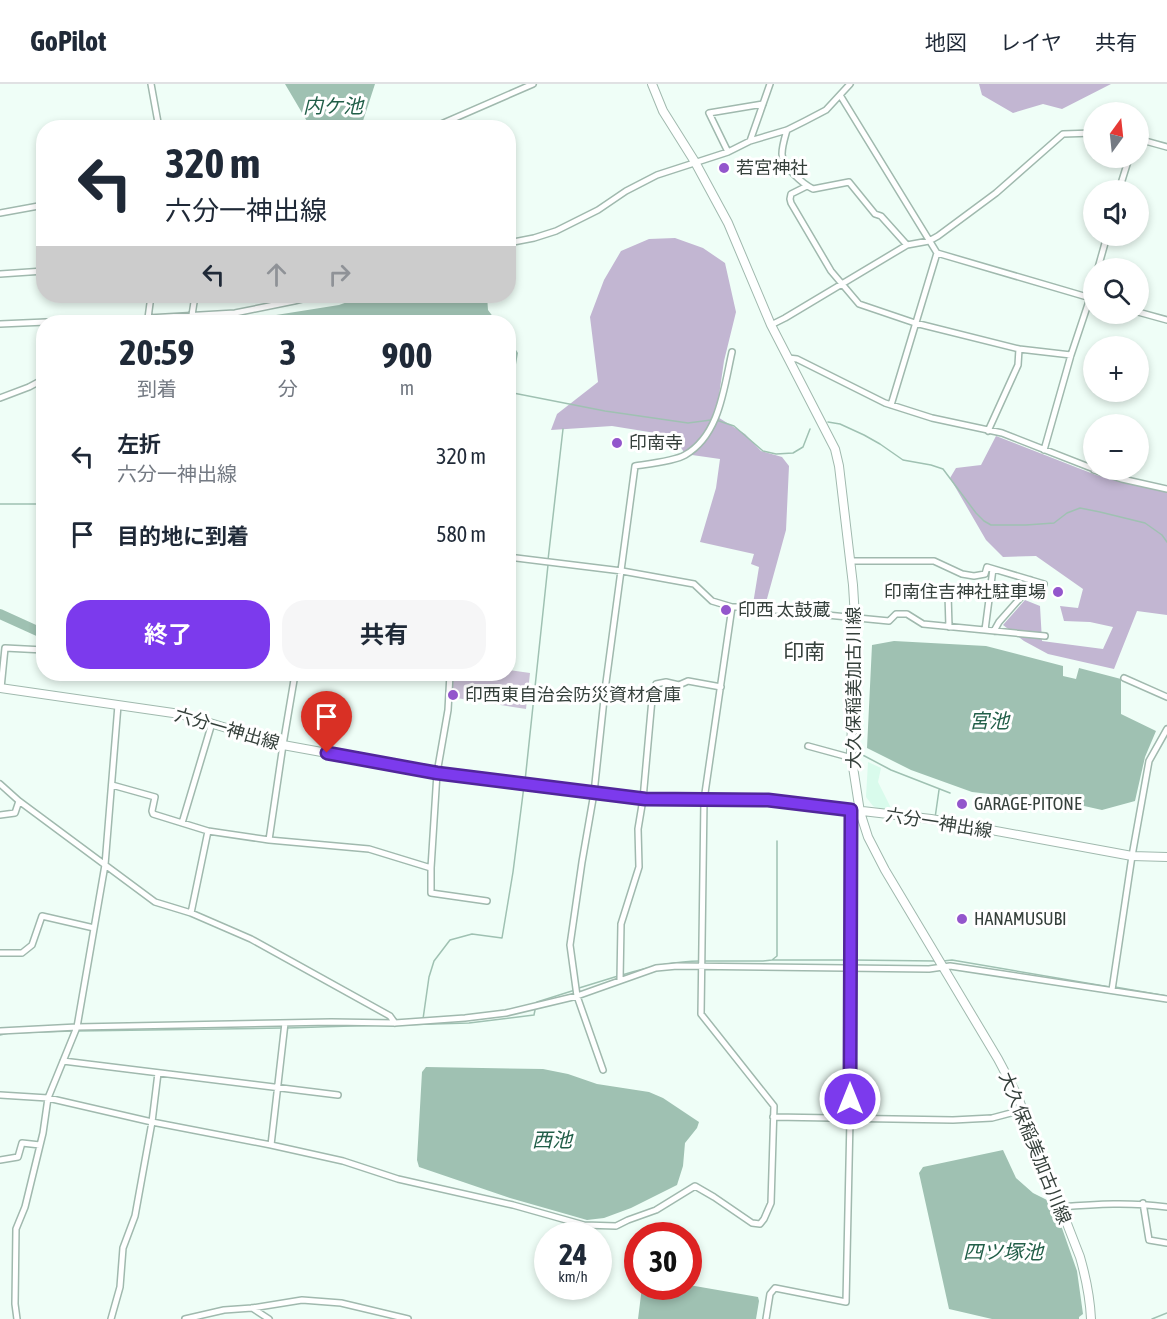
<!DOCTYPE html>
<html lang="ja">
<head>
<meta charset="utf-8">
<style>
  body { margin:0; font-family:"Asap Condensed","Noto Sans JP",sans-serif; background:#f6f6f7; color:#1f2937; height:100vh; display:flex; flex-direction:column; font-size:22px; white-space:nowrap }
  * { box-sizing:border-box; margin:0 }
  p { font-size:20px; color:#747a83 }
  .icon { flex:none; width:33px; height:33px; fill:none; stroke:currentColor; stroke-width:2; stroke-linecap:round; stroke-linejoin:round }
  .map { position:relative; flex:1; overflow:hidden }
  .sheet { position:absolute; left:36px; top:231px; width:480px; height:366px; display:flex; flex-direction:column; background:#fff; border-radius:24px; box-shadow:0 3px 9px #0003 }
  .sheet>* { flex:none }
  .banner { position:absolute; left:36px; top:36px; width:480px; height:183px; border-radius:24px; box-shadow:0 3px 9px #0003; background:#fff; color:#1f2937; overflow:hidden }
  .needle { width:39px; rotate:15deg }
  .fabs { position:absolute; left:1083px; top:18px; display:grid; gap:12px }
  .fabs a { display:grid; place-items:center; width:66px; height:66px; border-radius:50%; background:#fff; box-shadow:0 3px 9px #0003; font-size:30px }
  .speed { position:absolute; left:534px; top:1138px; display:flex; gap:12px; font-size:30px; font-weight:700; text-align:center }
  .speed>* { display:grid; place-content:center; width:78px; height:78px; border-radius:50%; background:#fff; box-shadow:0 3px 9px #0003; line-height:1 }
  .speed small { font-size:15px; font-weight:400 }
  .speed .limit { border:9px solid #d22; background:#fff; color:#111 }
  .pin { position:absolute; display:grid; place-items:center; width:51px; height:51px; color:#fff; margin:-62px -26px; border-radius:50% 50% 50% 0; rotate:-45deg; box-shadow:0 0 6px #0007 }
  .pin .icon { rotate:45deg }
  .me { position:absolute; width:66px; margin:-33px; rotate:0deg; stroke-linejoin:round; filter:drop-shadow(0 0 4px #0008) }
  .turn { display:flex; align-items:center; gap:21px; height:126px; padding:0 30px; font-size:27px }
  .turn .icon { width:78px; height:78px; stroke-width:2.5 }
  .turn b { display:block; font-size:42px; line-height:51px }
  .lanes { display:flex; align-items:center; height:57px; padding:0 30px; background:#0003; justify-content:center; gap:30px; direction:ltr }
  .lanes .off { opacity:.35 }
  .eta { display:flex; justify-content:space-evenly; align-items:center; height:102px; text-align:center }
  .eta b { font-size:36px; font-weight:700; line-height:42px }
  .action { display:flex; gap:12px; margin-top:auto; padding:12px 30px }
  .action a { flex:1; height:69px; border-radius:24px; background:#7c3aed; color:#fff; font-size:24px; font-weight:700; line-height:69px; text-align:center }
  .action a+a { background:#f6f6f7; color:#1f2937 }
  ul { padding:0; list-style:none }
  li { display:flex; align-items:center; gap:18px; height:78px; padding:0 30px }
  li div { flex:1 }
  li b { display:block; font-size:22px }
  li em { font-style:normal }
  header { display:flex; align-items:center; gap:36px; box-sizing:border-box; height:84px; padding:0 30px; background:#fff; border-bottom:2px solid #e0e1e3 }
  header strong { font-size:28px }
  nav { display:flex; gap:33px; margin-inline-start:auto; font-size:21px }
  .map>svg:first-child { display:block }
  .built { fill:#d9fbec }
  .green { fill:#cbc1d6 }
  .forest { fill:#c2b6d2 }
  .water { fill:#9fc1b2 }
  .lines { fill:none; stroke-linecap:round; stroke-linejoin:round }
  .stream { stroke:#9fc1b2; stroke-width:1.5 }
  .river { stroke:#9fc1b2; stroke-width:10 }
  .street-casing { stroke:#a0b9ae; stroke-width:8 }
  .secondary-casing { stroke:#a0b9ae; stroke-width:10 }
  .street { stroke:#fff; stroke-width:5 }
  .secondary { stroke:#fff; stroke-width:8 }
  .route-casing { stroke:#51269a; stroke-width:15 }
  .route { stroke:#7c3aed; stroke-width:10 }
  .poi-dot { fill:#9356cc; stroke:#fff; stroke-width:2 }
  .labels { text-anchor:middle; stroke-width:6; stroke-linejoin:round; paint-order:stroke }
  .poi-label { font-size:18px; fill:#35403b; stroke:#fff; text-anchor:start }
  .street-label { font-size:18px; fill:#35403b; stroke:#fff }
  .water-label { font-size:20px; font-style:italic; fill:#225f49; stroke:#fff }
  .quarter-label { font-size:21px; fill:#35403b; stroke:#fff }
</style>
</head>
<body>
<header>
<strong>GoPilot</strong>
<nav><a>地図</a><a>レイヤ</a><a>共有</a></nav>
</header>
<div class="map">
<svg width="1167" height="1235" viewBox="0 0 1167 1235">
  <rect width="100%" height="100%" fill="#effef7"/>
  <!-- built -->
  <path class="built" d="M868,678L881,684L878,698L893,728L879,725L873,722L866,713Z"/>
  <!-- green -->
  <path class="green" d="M509,586L530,589L526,625L450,613L453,590H508Z"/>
  <!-- forest -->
  <path class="forest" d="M979,0H1111L1062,25L1043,20L1013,29L982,11Z
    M675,154L703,164L725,179L736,228L724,277L716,332L745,350L761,367L782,373L789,382L786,446L765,522L753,520L759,483L751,480L754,470L700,458L716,404L720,375L685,370L674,352L612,342L551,346L557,330L598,298L590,233L604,196L621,167L649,155Z
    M996,352L1096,391L1167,408V531L1137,527L1114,585L1048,570L1024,557L1003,541L1025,516L1040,522L1042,557L1103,565L1113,543L1090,538L1064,537L1060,522L1078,524L1083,505L1036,472L1003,473L986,456L950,394L956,384L981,381Z"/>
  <!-- water -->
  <path class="water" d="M285,0H375L361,43L311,44Z
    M364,212H487L488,226L497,238H231L339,221Z
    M509,255L518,269L509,321L508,256Z
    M894,557L986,562L1063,582V592L1076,595L1079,584L1121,595V630L1156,647L1145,673L1135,717L1102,726L1044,713H1016L972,708L911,686L867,664L872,561Z
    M426,983L543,985L568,990L597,1000L649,1008L663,1014L699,1038L697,1044L685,1059L683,1082L677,1101L631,1124L604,1134L587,1136L510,1114L419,1083L417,1076L422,988Z
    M1003,1066L1016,1094L1033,1109L1047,1116L1048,1120L1056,1127L1077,1187L1083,1230L1079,1233V1235H992L949,1225L919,1089L923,1083Z
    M689,1201L758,1213L759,1217L756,1235H638L642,1203H688Z"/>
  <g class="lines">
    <!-- stream -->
    <path class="stream" d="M508,308L605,327L688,339L711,336
      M716,336L734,342L763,367L776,370L793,369L803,363L810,345
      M828,338L840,340L864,351L880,360L903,376L931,381L943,385L976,429L984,437L991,441H1026L1054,439L1067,429L1080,424L1100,428L1145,439L1162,451L1167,458
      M0,420H44
      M548,476L563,345
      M857,668L891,686L950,709
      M525,697L548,481
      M935,734L939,706
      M772,876H848
      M853,876L935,877
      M705,877H763L772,876L777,872V757
      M943,877L952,876L1110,903
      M622,891C648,883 673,877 700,877
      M1115,903L1167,912
      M579,904L618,892
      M537,918L575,906
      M423,935L429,893L434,877L450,856L472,850L502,854L513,788L524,702
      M398,941L469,939L534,931L535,926
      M287,944L384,941
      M77,947L282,944
      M0,951L9,949L73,947
      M1152,1235L1167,1229"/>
    <!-- river -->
    <path class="river" d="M0,530L44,550"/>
    <!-- street casing -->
    <g class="street-casing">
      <path id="street" d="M151,0L159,44
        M840,11L937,169L1094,215
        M432,44L533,0
        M787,46C785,53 782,62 782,70C782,82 803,100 813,105L849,98L875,130L881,132L907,161
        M1138,55L1167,63
        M750,57L770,0
        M728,68L709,29L763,20
        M807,102L791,110L790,115L791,119L831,187L859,220L915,239L1019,265L1018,281L988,347
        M1119,106L1129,74
        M0,129L44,121
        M508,159L534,154L556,147L598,126L626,107L657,91L728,68L750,57L787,46L805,37L826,26L850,0
        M1098,184L1107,152
        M0,190L44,187
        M1138,228L1167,236
        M192,231L195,212
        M148,234L151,212
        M80,238L133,237L148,234L235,229L294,217L314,212
        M0,240L46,238
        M771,241L785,234L907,161L929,157L938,152L996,109L1063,50L1094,49
        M1019,265L1071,271
        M788,274L797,275L885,319L932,334L1002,349L1094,385
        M0,314L29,303L44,295
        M891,321L937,169
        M1044,366L1071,271L1094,202
        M1094,386L1122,395L1167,405
        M508,473L622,487L694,500L712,517L732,523H745L889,537L896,530H907L923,540L1045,552
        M850,477H934L962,490L974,492L985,490L987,483L1044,500
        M948,510L949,543
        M985,546L993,485
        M994,547L999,538L1022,512L1031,496
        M1124,594L1167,613
        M1,604L5,564L44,566
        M605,604L652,615
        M808,662L852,674
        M0,700L19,717L155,818L191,829L251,855L390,932L395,939
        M112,701L155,713L152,727L153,730L208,747
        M0,731L15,729L19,717
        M182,739L212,639
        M269,756L283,661L295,590
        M431,784V809L487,817
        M191,829L208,747L269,756L369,765L431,784L437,689L448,626L450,590
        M0,869H22L32,861L42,832L94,844
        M620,896L621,840L639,783L638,745L643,715L652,615L656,600L666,598L679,601L688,597L721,603
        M1112,906L1132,772L1149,677L1167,645
        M0,947L77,943L331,938L395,939L465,934L506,929L577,912L656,884L677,882L929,885L950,882L1167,915
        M63,977L338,1011
        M603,986L577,912L570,861L582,778L594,709L605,606L635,382C648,380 675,377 685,371C720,351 724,303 732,268
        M0,1011L48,1014L152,1038L271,1061L343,1077L398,1095L513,1121L584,1141L616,1142L628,1136L656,1126L695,1102L714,1113L752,1139L760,1140L764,1135L771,1119L774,1022L701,930L704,716L732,523
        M773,1033L953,1036L992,1034L1022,1026
        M271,1061L285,939
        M0,1076L18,1073L22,1059L40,1061
        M1143,1119L1149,1156L1167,1159
        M1060,1123C1097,1120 1130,1118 1167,1123
        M252,1224L269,1235
        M17,1235L15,1220L16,1145L25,1123L43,1049L48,1014L77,943L105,781L118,621
        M111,1235L120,1203L123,1164L135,1132L152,1038L158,989
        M185,1235L224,1226L252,1224L302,1216L341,1219L408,1235
        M766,1235L770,1210L775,1204L846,1218L850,1035L851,726"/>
    </g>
    <!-- secondary casing -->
    <g class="secondary-casing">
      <path id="secondary" d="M652,0L663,27L695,78L728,139L771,241L835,365L839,382L853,501L855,534L851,670L860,728L868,753L885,786L998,975L1017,1011L1080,1173C1086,1194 1090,1213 1091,1235
        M0,604L180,630L283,661L437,689L645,715L768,716L931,735L1132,772L1167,773"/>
    </g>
    <!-- street -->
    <use href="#street" class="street"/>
    <!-- secondary -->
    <use href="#secondary" class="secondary"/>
  </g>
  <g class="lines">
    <!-- route casing -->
    <g class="route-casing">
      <path id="route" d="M327,669L437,689L645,715L768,716L851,726L850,1015"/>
    </g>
    <!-- route -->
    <use href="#route" class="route"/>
  </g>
  <!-- markers -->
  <g class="poi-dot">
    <circle cx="724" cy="84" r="6"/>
    <circle cx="617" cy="359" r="6"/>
    <circle cx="1058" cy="508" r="6"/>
    <circle cx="726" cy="526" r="6"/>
    <circle cx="453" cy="611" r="6"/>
    <circle cx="962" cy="720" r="6"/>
    <circle cx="962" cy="835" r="6"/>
  </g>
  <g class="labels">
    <!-- poi labels -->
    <g class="poi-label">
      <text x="736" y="90">若宮神社</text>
      <text x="629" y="365">印南寺</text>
      <text x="1046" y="514" text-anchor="end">印南住吉神社駐車場</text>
      <text x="738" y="532">印西 太鼓蔵</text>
      <text x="465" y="617">印西東自治会防災資材倉庫</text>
      <text x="974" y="726">GARAGE-PITONE</text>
      <text x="974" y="841">HANAMUSUBI</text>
    </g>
    <!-- street labels -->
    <g class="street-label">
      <text transform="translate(854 604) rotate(-90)" y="6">大久保稲美加古川線</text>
      <text transform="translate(227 645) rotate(16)" y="6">六分一神出線</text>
      <text transform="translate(939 739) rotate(9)" y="6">六分一神出線</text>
      <text transform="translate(1035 1064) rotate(68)" y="6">大久保稲美加古川線</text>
    </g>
    <!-- water labels -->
    <g class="water-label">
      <text x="333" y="29">内ケ池</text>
      <text x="989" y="644">宮池</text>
      <text x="552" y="1063">西池</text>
      <text x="1003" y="1175">四ツ塚池</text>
    </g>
    <!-- quarter labels -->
    <g class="quarter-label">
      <text x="804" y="575">印南</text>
    </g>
  </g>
</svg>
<div class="fabs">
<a><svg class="needle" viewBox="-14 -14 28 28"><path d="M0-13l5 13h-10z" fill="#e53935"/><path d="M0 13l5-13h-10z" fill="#747a83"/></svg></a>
<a><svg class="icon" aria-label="sound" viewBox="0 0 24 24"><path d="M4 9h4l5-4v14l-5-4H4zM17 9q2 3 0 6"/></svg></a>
<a><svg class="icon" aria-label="search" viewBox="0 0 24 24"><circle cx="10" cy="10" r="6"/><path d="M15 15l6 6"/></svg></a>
<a>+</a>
<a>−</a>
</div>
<div class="speed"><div>24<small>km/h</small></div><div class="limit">30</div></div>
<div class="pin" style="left:327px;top:669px;background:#d93025"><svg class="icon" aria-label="arrive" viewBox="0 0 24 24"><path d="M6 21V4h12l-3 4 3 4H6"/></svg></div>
<svg class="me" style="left:850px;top:1015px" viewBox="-20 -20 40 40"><circle r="17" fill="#7c3aed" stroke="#fff" stroke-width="3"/><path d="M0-11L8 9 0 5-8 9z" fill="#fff"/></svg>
<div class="banner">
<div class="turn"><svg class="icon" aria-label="left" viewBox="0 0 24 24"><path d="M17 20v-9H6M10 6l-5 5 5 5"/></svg><div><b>320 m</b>六分一神出線</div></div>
<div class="lanes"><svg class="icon" aria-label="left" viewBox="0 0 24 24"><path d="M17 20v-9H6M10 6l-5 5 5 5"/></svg><svg class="icon off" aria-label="ahead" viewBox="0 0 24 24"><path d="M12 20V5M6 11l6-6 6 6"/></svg><svg class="icon off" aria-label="right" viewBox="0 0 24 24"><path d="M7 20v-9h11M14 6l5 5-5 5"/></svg></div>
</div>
<section class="sheet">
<div class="eta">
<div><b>20:59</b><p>到着</p></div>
<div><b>3</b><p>分</p></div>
<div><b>900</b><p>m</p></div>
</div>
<ul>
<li><svg class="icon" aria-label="left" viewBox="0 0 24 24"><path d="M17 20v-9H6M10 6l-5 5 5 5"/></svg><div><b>左折</b><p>六分一神出線</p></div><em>320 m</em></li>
<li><svg class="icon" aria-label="arrive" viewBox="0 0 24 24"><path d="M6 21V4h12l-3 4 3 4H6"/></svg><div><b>目的地に到着</b></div><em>580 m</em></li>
</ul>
<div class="action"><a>終了</a><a>共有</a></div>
</section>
</div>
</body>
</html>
